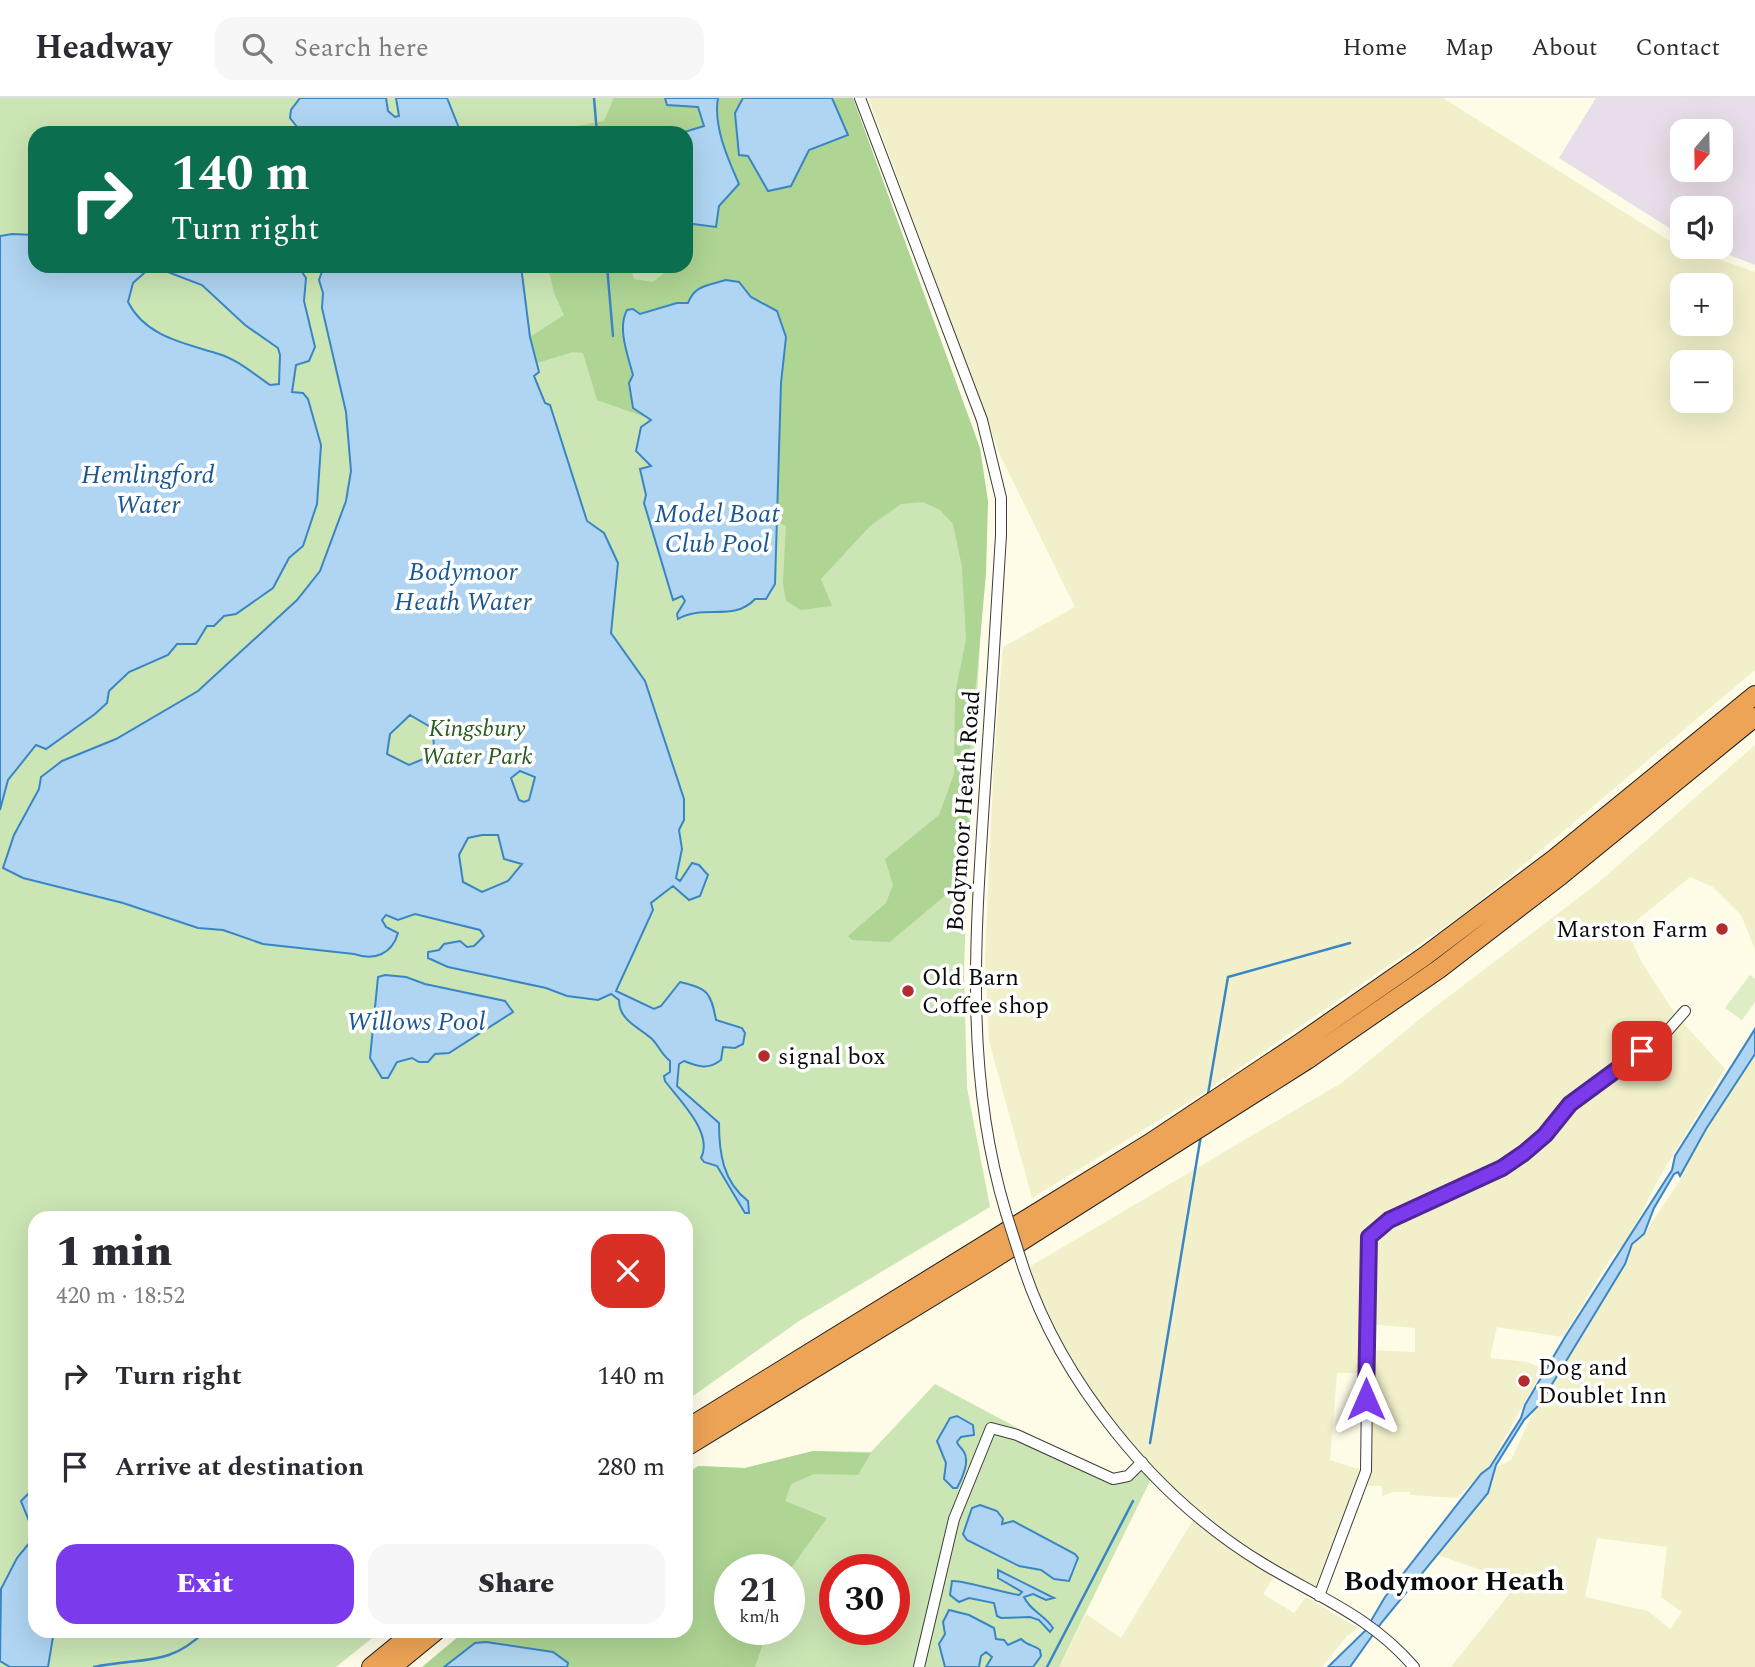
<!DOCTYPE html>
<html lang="en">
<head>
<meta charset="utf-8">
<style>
  body { margin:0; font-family:Spectral,serif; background:#f7f7f7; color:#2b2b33; height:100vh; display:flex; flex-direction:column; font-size:26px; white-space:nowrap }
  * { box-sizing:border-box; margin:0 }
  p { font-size:23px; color:#7c7c81 }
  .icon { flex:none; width:38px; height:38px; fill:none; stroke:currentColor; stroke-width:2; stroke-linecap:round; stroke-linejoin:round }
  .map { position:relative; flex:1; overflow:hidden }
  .sheet { position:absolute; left:28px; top:1113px; width:665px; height:427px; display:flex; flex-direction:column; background:#fff; border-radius:21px; box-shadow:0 7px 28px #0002 }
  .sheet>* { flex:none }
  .banner { position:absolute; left:28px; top:28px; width:665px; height:147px; border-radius:21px; box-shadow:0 7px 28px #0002; background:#0b6e4f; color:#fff; overflow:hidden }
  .needle { width:46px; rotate:200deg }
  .tools { position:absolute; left:1670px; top:21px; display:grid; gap:14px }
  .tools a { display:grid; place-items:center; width:63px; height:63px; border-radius:14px; background:#fff; box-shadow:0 7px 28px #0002; font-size:35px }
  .speed { position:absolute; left:714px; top:1456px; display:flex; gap:14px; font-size:35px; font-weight:700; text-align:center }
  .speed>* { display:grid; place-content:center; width:91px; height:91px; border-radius:50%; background:#fff; box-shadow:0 7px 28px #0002; line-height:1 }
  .speed small { font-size:18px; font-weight:400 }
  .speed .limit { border:10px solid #d22; background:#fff; color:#111 }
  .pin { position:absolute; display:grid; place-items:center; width:60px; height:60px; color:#fff; margin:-30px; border-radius:14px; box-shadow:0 4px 10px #0006 }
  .me { position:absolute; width:77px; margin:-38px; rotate:0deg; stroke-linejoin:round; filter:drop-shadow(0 0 5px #0008) }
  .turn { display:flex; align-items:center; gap:24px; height:147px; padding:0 28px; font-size:32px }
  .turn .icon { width:91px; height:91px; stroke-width:2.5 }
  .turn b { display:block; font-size:49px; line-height:60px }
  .round { display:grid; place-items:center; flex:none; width:74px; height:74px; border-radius:21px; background:#f7f7f7 }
  .head { display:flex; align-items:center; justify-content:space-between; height:119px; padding:0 28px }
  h1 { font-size:42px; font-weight:800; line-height:52px }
  .primary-button { display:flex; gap:14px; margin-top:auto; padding:14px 28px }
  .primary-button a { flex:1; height:80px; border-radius:21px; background:#7c3aed; color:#fff; font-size:28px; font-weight:800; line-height:80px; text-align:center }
  .primary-button a+a { background:#f7f7f7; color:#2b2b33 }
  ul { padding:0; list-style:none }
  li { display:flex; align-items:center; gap:21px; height:91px; padding:0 28px }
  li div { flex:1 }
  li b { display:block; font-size:26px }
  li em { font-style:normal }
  header { display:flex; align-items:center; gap:42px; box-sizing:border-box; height:98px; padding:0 35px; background:#fff; border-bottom:2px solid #e1e1e2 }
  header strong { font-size:33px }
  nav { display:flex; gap:38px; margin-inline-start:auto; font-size:24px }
  .search { width:490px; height:63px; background:#f7f7f7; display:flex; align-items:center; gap:18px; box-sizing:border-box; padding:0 24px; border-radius:21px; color:#7c7c81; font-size:26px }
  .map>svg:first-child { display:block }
  .industrial { fill:#e8dee9; fill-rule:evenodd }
  .farmland { fill:#f2f0ca; fill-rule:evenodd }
  .green { fill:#cbe5b4; fill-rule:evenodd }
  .forest { fill:#aed594 }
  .pitch { fill:#ddedc5 }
  .water { fill:#afd5f2; stroke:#3a86c5; stroke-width:2; fill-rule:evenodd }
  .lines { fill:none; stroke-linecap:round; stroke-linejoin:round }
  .stream { stroke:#3a86c5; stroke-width:2.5 }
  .street-casing { stroke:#3d3d3d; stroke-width:12 }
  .highway-casing { stroke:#1b1b1b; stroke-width:20 }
  .street { stroke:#fff; stroke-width:10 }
  .highway { stroke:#eda456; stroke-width:18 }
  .street-bridge-casing { stroke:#3d3d3d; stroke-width:12; stroke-linecap:butt }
  .street-bridge { stroke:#fff; stroke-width:10 }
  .route-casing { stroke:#51269a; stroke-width:18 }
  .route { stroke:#7c3aed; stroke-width:12 }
  .poi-dot { fill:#b12c2a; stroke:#fff; stroke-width:2.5 }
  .labels { text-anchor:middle; stroke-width:7; stroke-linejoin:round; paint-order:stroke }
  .park-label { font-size:24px; font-style:italic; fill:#285d1f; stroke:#fff }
  .street-label { font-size:24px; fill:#0a0a0a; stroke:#fff }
  .poi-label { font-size:24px; fill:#0a0a0a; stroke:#fff; text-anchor:start }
  .water-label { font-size:26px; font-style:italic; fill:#1b5893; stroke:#fff }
  .quarter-label { font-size:28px; font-weight:bold; fill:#0a0a0a; stroke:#fff }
</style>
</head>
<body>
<header>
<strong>Headway</strong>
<div class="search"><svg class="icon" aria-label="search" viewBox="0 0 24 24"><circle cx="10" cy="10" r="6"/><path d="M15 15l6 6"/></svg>Search here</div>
<nav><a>Home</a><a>Map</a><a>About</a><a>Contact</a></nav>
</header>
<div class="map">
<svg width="1755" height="1569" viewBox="0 0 1755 1569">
  <rect width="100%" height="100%" fill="#fefbe7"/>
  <!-- industrial -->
  <path class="industrial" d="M1596,0H1755V167L1709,149H1720V110H1682V138L1559,60ZM1682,33H1720V72H1682Z"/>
  <!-- farmland -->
  <path class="farmland" d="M868,0H1443L1673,145L1755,174V572L1472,810L1200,997L1032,1100L989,943L985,861L994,659L1003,549L1075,509L1000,357ZM1682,187H1720V226H1682ZM1682,264H1720V303H1682Z
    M1755,647V851L1741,817L1713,789L1690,779L1637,822L1630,839L1641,863L1675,916L1725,971L1658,1082L1627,1143L1610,1161L1563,1239L1497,1229L1490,1260L1528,1264L1543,1271L1491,1365L1457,1400L1410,1397V1394H1393L1382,1398V1388H1362L1319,1498L1277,1474L1263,1496L1294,1515L1306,1499L1358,1530L1347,1538L1322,1569H1059L1086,1516L1121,1540L1196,1417L1171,1394L1076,1279L1024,1172L1343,984L1431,912L1598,785ZM1368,1226L1415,1230V1254L1367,1252ZM1337,1275H1366L1365,1373L1330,1362Z
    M1755,956V1569H1451L1518,1485L1438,1457L1488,1395L1496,1369L1511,1362L1532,1317L1625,1166L1632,1146L1644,1136L1680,1082L1683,1070L1706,1031ZM1597,1440L1667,1449L1661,1499L1682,1514L1670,1531L1648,1513L1585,1499Z"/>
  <!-- green -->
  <path class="green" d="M0,0H853L988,403L967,779L964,874L967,990L990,1109L799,1223L686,1303V1120H35V1533H381L336,1569H0ZM35,35H686V168H35Z
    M935,1286L1113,1381L1142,1364L1153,1377L1059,1569H422L686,1533L698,1368L745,1370L813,1353L871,1354ZM730,1472H789V1531H730ZM835,1472H894V1531H835Z"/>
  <!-- forest -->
  <path class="forest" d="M614,0H665L667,7L697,9L704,28L681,35H537L604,23Z
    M718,0H743L735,15L739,56L747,58L757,72L791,87L809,52L848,37L832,0H853L980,350L988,403L986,476L969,662L959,706L970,724L967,779L890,844L852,842L848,838L886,805L893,787L885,761L939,717L954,676L955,596L966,541L962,469L953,426L940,412L923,404L901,406L870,428L821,481L832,508L801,512L786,503L783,485L786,428L776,423L781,285L786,239L763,203L751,199L744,188C722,181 697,183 688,205H677L640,216L626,248L633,277V310L645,319L597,302L583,255L573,254L537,265L530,239L564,217L554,195L548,168H630L634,181L653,184L664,175L660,168H686V125L716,129L719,108L739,86C728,61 713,28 718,0Z
    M813,1353L871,1355L858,1377L814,1376L791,1386L785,1403L827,1420L789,1473L730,1472V1531H768L755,1569H422L465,1533H686V1376L698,1368L745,1370Z"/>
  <!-- pitch -->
  <path class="pitch" d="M1750,877L1755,881V904L1742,922L1725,910Z"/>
  <!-- water -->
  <path class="water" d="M300,0H386L388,13L395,19L399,18L396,0H447L461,35H302L290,20L291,12Z
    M665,0H718C713,28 728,61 739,86L719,108L716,129L686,125V35H681L704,28L698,9L667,7Z
    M743,0H832L848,37L809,52L791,88L768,93L748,58L739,57L735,15Z
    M12,136L35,137V168H298L306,180L304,203L315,249L309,263L296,267L292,294L303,295L308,301L321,347L317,406L303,448L289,460L273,490L236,516L224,518L214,528H207L196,546H177L168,557L129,574L109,593L107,605L95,616L46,651L36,647L8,682L0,712V138ZM152,168L202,187L245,227L278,250L280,257L279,286L270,287C254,276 238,262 219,256C184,245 146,239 128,204L133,185Z
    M324,168H521L530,239L539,274L534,278L545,305L550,307L587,423L604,435L618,465L611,535L645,583L684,701V722L679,732L682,751L676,780L680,783L692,765L699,767L708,777L700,798L689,802L673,788L651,805L653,812L616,893L654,911L661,908L680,884C708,890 711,895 716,922L742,930L745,935L743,946L735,950L723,949L721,962C708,972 699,969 684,963L679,966L677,988L719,1025C719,1055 723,1084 748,1103L749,1115H745L717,1068L704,1064L701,1060C714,1035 679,1002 665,983L664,978L670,974V963C661,956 659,948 652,941C639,929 619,923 619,902L611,896L598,902L567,898L546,890L448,869L428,860V854L439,852L444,846L460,843L467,849L474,848L484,838L480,832L415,816L398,822L386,817L382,822L386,829L398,835C392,856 375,863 354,856L263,846L223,832L198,830L123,805L23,780L3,770L14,737L39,691L41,679L62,663L116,641L198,593L297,502L320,473L346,403L351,373L346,314L322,210L323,195L319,182ZM410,617L432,630L435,656L409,667L387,656L390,636ZM520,673L535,679L529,702L524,704L519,702L511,680ZM482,737H498L504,761L522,766L508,783L482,794L463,784L459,757L468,740Z
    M726,182L739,184L751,199L777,213L786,239L781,285L775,486L766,501H755C734,524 704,506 678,521L677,516L685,503L682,498L673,502L644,405L646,397L640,371L651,368L636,353L641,329L651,322L633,310L629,285L633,277C628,258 617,230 627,212L633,211L640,216L677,205H688C695,187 707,188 726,182Z
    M385,877L406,879L425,886L505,903L513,914L449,955L435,956L428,964H419L412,960L397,964L388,980H382L370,960L378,879Z
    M1755,931V956L1706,1031L1680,1078L1678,1074L1674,1076L1654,1110L1644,1136L1632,1146L1625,1166L1540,1306L1524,1322L1496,1367L1488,1395L1382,1524L1350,1569H1328L1365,1533L1385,1499L1481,1376L1490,1369L1521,1320L1525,1307L1565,1239L1672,1072L1675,1058Z
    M957,1318L973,1327L974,1337L961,1339L957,1344C958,1348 962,1350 964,1354C970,1363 962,1381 957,1390H953L944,1381L946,1365L937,1343L950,1320Z
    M32,1392L35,1393V1533H54L48,1569H10L0,1563L1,1491L17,1460L35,1438L21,1403Z
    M980,1407L997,1413L1003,1421L1002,1426L1013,1423L1075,1456L1078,1460L1069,1483L1054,1481L1041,1472L1019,1468L967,1442L963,1436L972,1410Z
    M998,1472L1054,1500L1046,1502L1033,1496L1024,1499C1030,1513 1044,1516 1053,1530L1050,1534L1039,1522L1030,1519L1001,1520L997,1518L994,1505L969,1500L959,1504L950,1497L952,1483C963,1482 1004,1495 1019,1497L1022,1494L998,1480Z
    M949,1512L969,1517L994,1530L996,1541L1004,1542L1008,1547L1021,1541C1028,1548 1034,1547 1040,1552L1041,1558L1033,1569H986L992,1559L986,1554L981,1558L979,1569H945L939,1546L945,1536L943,1524Z
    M486,1544L553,1554L568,1565L567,1569H444L475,1545Z"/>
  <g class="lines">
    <!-- stream -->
    <path class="stream" d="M594,0L597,35
      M607,168L613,238
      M1208,996L1228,879L1350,845
      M1150,1345L1201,1037
      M94,1569C141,1559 170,1569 205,1533
      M1047,1569L1133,1403"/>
    <!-- street casing -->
    <g class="street-casing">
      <path id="street" d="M860,0L982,322L1001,400V437C996,526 990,614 984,703C975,842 965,980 1006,1115
        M1021,1162C1058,1281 1155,1400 1262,1465C1319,1500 1369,1517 1414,1569
        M1319,1498L1366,1373L1369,1139L1389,1122L1501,1070L1524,1055L1545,1037L1570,1006L1663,938L1685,913
        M919,1569L954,1421L991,1330L1017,1337L1113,1381L1128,1378L1142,1364"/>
    </g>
    <!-- highway casing -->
    <g class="highway-casing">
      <path id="highway" d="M686,1331L1150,1045L1300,945L1425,858L1554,761L1755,597
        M686,1349L987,1165L1307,962L1439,871L1560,778L1755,619
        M371,1569L415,1533
        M392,1569L436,1533"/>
    </g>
    <!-- street -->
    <use href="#street" class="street"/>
    <!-- highway -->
    <use href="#highway" class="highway"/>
    <!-- street-bridge casing -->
    <g class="street-bridge-casing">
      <path id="street-bridge" d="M1006,1115L1021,1162"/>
    </g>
    <!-- street-bridge -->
    <use href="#street-bridge" class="street-bridge"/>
  </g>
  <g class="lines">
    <!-- route casing -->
    <g class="route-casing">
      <path id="route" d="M1366,1301L1369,1139L1389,1122L1502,1070L1524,1055L1545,1037L1570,1006L1642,953"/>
    </g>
    <!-- route -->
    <use href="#route" class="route"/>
  </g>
  <!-- markers -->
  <g class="poi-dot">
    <circle cx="1722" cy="831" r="7"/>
    <circle cx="908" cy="893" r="7"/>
    <circle cx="764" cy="958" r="7"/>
    <circle cx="1524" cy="1283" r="7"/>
  </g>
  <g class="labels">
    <!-- park labels -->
    <g class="park-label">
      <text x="477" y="638">Kingsbury<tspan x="477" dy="28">Water Park</tspan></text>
    </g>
    <!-- street labels -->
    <g class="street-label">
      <text transform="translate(963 713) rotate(-86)" y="8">Bodymoor Heath Road</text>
    </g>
    <!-- poi labels -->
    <g class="poi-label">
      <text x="1708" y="839" text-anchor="end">Marston Farm</text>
      <text x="922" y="887">Old Barn<tspan x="922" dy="28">Coffee shop</tspan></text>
      <text x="778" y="966">signal box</text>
      <text x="1538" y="1277">Dog and<tspan x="1538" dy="28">Doublet Inn</tspan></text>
    </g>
    <!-- water labels -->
    <g class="water-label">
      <text x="148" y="385">Hemlingford<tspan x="148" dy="30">Water</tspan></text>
      <text x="717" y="424">Model Boat<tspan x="717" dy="30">Club Pool</tspan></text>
      <text x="463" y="482">Bodymoor<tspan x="463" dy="30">Heath Water</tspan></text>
      <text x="416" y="932">Willows Pool</text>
    </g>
    <!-- quarter labels -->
    <g class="quarter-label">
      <text x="1454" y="1492">Bodymoor Heath</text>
    </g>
  </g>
</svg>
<div class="tools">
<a><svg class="needle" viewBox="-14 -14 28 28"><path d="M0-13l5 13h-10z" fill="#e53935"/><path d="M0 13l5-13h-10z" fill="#7c7c81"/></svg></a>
<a><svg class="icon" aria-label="sound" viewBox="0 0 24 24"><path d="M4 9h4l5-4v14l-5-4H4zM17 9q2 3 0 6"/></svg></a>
<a>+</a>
<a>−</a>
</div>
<div class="speed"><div>21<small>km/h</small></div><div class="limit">30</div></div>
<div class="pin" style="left:1642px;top:953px;background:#d93025"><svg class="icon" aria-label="arrive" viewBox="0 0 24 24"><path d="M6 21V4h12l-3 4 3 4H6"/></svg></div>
<svg class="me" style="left:1366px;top:1301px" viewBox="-20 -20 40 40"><path d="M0-17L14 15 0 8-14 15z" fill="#7c3aed" stroke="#fff" stroke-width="4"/></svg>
<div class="banner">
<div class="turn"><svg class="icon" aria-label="right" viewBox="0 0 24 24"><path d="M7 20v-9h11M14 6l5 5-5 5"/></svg><div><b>140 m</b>Turn right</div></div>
</div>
<section class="sheet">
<div class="head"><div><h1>1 min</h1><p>420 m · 18:52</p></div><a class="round" style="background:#d93025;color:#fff"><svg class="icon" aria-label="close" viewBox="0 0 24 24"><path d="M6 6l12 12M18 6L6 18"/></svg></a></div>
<ul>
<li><svg class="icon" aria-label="right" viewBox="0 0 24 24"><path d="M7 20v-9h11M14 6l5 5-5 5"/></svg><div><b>Turn right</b></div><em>140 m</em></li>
<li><svg class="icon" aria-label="arrive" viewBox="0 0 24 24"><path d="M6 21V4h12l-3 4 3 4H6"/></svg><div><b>Arrive at destination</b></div><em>280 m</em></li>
</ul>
<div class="primary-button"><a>Exit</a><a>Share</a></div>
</section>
</div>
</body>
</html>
